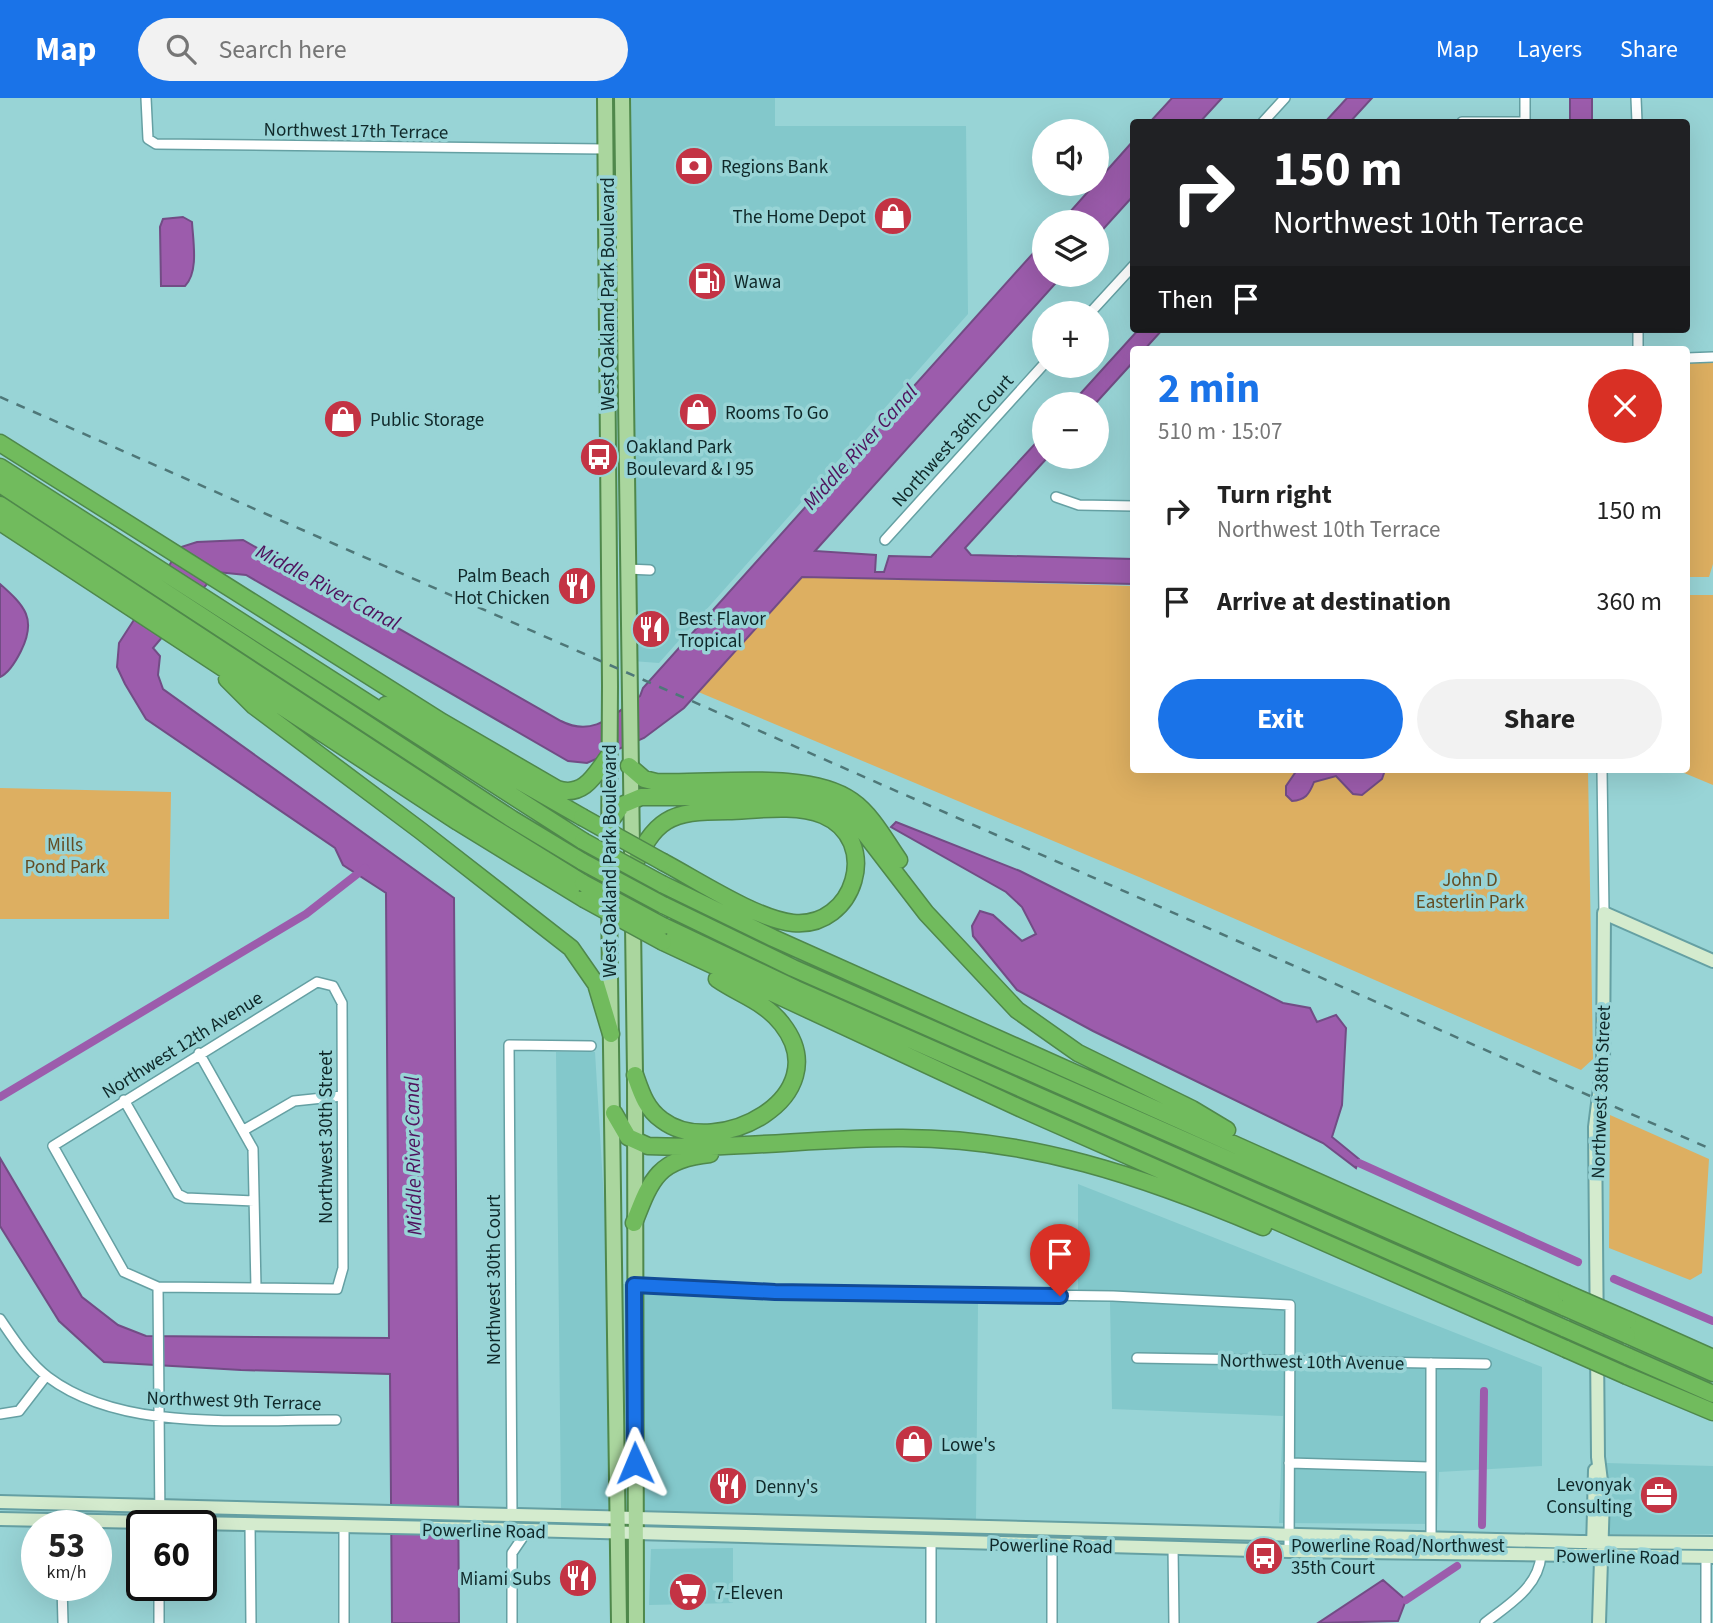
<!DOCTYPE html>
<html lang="en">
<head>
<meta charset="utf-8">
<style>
  body { margin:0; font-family:"Source Sans 3",sans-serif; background:#f2f2f2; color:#222; height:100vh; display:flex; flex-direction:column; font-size:26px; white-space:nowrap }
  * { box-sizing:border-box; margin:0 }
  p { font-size:23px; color:#767676 }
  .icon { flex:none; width:38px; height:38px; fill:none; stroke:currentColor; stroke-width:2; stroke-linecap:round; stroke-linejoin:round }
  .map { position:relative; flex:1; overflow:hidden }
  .panel { position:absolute; left:1130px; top:248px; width:560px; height:427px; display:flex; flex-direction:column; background:#fff; border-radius:7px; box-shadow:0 7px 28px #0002 }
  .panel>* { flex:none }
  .banner { position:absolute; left:1130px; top:21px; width:560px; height:214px; border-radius:7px; box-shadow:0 7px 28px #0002; background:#202124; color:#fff; overflow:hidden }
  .tools { position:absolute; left:1032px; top:21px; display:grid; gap:14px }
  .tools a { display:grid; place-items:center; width:77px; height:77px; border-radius:50%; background:#fff; box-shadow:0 7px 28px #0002; font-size:35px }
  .speed { position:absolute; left:21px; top:1412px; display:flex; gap:14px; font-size:35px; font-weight:700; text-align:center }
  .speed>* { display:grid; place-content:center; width:91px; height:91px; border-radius:50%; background:#fff; box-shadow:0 7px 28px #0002; line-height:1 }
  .speed small { font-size:18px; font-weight:400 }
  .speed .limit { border:4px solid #111; border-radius:10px; background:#fff; color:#111 }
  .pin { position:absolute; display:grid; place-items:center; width:60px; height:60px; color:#fff; margin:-72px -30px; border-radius:50% 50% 50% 0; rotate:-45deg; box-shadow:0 0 7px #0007 }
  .pin .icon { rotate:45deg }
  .me { position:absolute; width:77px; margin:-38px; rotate:359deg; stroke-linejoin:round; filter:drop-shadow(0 0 5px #0008) }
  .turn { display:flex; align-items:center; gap:24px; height:147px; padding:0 28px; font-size:32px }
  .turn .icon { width:91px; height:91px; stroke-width:2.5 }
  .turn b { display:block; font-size:49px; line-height:60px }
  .then { display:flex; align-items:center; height:66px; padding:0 28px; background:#0003; gap:14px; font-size:26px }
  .round { display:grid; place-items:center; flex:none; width:74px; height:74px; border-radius:37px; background:#f2f2f2 }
  .summary { display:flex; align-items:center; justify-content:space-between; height:119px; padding:0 28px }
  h1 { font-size:42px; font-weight:700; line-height:52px; color:#1a73e8 }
  .button { display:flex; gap:14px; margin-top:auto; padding:14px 28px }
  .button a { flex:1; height:80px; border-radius:42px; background:#1a73e8; color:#fff; font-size:28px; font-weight:700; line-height:80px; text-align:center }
  .button a+a { background:#f2f2f2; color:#222 }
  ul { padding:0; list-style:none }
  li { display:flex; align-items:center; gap:21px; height:91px; padding:0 28px }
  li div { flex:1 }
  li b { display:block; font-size:26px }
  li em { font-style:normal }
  header { display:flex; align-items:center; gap:42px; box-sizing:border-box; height:98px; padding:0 35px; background:#1a73e8; color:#fff }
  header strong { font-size:33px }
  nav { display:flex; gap:38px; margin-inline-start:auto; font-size:24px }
  .search { width:490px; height:63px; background:#f2f2f2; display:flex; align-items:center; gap:18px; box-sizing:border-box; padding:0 24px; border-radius:38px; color:#767676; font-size:26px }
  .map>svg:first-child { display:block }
  .built { fill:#83c8cb }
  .green { fill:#ddaf61 }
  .water { fill:#9c5cac; stroke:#724c85; stroke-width:2 }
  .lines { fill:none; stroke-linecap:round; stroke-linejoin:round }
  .canal { stroke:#9c5cac; stroke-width:8 }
  .street-casing { stroke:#65a0a3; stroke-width:12 }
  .secondary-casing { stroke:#65a0a3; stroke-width:16 }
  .primary-casing { stroke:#4f884b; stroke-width:18 }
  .highway-casing { stroke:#4f884b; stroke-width:19 }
  .street { stroke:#fff; stroke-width:9 }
  .secondary { stroke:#d4ebce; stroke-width:12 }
  .primary { stroke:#aad69e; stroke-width:14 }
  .highway { stroke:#71bb5d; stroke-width:16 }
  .rail { stroke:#4e7778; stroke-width:2.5; stroke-dasharray:9 9; stroke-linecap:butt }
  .highway-bridge-casing { stroke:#4f884b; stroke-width:19; stroke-linecap:butt }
  .highway-bridge { stroke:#71bb5d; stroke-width:16 }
  .route-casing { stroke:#114b97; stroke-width:18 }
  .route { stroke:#1a73e8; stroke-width:12 }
  .labels { text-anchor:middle; stroke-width:7; stroke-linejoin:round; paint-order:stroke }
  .street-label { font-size:19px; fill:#0f2829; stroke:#98d4d6 }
  .poi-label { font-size:19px; fill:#0f2829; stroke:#98d4d6; text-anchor:start }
  .park-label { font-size:19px; fill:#654d23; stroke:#98d4d6 }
  .water-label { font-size:21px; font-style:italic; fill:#4f125d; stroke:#98d4d6 }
</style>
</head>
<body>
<header>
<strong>Map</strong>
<div class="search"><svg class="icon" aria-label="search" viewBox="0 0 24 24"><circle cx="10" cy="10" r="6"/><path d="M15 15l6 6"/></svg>Search here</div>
<nav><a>Map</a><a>Layers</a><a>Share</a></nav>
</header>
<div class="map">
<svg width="1713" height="1525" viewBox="0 0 1713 1525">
  <rect width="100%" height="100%" fill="#98d4d6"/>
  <!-- built -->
  <path class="built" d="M628,0H775V28H966L968,216L659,565L632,563Z
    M556,954H595L609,1185L978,1205L976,1422L561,1410Z
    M1078,1086L1542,1269V1368L1439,1374L1437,1426L1279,1425L1283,1318L1112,1311L1110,1204H1078Z
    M1606,1365L1713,1368V1436H1607Z
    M733,1450V1505L649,1507L651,1451Z"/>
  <!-- green -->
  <path class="green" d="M1713,263V466L1709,479H1687V264Z
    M802,479L1134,488V672H1588L1593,961L1581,972L1139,779L696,593Z
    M1687,497H1713V687L1677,672H1687Z
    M0,690L171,694L169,821H0Z
    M1610,1017L1709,1061L1702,1175L1690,1182L1609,1150Z"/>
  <!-- water -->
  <path class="water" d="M1172,0H1222L1200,24H1150Z
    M1347,0H1372L1350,24H1325Z
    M1570,0H1592V24H1570Z
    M1134,42V97L1097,138V124H1061Z
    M183,119L192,124C193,143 199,174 185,188H161L160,129L163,121Z
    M1045,142V177H1063L815,453L876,457L875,474H884L889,458L931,459L1045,335V359H1048L965,450L971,457L1134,461V486L802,479L684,610L644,640L587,665L568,663L246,477L217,474L153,550L160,558L158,577L163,591L454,800L459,1525H392L390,1276L241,1272L104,1264L59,1223L0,1128V1060L82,1199L118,1227L146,1238L389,1240L386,795L343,767L335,750L146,621L125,586L117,569L119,545L181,449L197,444L243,442L561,623C594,640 614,616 640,598L643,590Z
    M1139,231H1163L1144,252H1134V263L1095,306H1071Z
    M0,486C25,508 37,521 21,553C16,563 9,575 0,579Z
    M1297,672H1385L1382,681L1362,697L1353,696L1336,678L1314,684C1309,697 1305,702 1292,703L1286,697V688Z
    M896,724L1020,773L1283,905L1310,910L1317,924L1336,917L1346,930L1342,1007L1332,1039L1359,1061L1356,1070L1323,1045L1093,933L1017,892L973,838L972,828L980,813L993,817L1022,843L1036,836L1022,809L1006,794L891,729Z
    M1383,1482L1406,1502L1398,1523L1318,1525Z"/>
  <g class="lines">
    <!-- canal -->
    <path class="canal" d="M0,999L306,816L365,770
      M1359,1065L1578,1164
      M1614,1181L1713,1223
      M1482,1427L1484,1293
      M1406,1502L1457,1468"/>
    <!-- street casing -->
    <g class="street-casing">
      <path id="street" d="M146,0L148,41L156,46L605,51
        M1636,0L1637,24
        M1263,24L1285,0
        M1462,24H1525
        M1525,24V0
        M1090,215L1134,167
        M1638,231V252
        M1687,260L1713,259
        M1056,399L1079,407L1134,408
        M885,442L1045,265
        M627,471L650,472
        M1602,672L1604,815
        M317,884L333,888L342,905L343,1170L337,1191L158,1189L124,1174L53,1048Z
        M199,955L253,1051L256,1190
        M124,1002L178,1096L186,1100L254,1103
        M244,1032L294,1003L342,998
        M634,1187L775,1194L1113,1198L1290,1207L1289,1453
        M158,1189L160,1428
        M0,1221C13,1240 29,1265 48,1279C122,1335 246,1321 336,1322
        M1137,1260L1486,1266
        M0,1316L19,1313L46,1278
        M1289,1365L1430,1369
        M512,1416L509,947L591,948
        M250,1427L251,1525
        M344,1429V1525
        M1431,1440V1265
        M1173,1449L1174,1525
        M62,1488L63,1525
        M159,1525V1488
        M512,1525V1455L527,1433
        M931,1525V1444
        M1052,1525V1447
        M1485,1525C1509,1506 1539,1489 1541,1457
        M1706,1525V1459"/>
    </g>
    <!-- secondary casing -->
    <g class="secondary-casing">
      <path id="secondary" d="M0,1404L1580,1444L1713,1445
        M0,1421L492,1431L1289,1453L1713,1459
        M1593,1451L1595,1372
        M1599,1525L1603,1399L1598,1359L1595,1029L1603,966L1604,815L1713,863"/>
    </g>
    <!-- primary casing -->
    <g class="primary-casing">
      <path id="primary" d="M605,0L610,588L609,764
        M622,0L635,977L636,1525
        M609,805L619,1525"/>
    </g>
    <!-- highway casing -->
    <g class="highway-casing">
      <path id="highway" d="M0,345L442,624L557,691C583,700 595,677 608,659
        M0,369L583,743
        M0,386L512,721L583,764
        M0,407L465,712L583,785
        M0,424L458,724L584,801
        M227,581L254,608L421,733L571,850L596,886L611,936
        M386,607L582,719
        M629,668L644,681L656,684C710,687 808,671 852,703C872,717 885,742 899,762
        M608,726L622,707L641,699L801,698L836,708L853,720L926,815L1017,912L1078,955L1192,1011L1227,1032
        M631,774C655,720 669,713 728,713C757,712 796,706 823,717C882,742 855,831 793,825C756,821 697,782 663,764
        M662,786L773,840L1566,1195
        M663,807L793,870L1566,1210
        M663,828L796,891L1566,1231
        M663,844L1024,1012L1566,1251
        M635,977C641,994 646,1011 662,1022C716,1063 839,999 782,926C764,903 740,897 717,881
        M614,1015L628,1039L648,1048C731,1052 815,1040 898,1040C1028,1039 1145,1079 1263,1129
        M634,1125C651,1081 658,1061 710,1056
        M1628,1222L1713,1260
        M1627,1237L1713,1275
        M1627,1258L1713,1296
        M1627,1278L1713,1314"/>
    </g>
    <!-- street -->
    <use href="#street" class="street"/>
    <!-- secondary -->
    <use href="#secondary" class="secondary"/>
    <!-- primary -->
    <use href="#primary" class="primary"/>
    <!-- highway -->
    <use href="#highway" class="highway"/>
    <!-- rail -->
    <path class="rail" d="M0,299L1713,1052"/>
    <!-- highway-bridge casing -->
    <g class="highway-bridge-casing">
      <path id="highway-bridge" d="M582,719L663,764
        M583,743L662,786
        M583,764L663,807
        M583,785L663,828
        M584,801L663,844
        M1566,1195L1628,1222
        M1566,1210L1627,1237
        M1566,1231L1627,1258
        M1566,1251L1627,1278"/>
    </g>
    <!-- highway-bridge -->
    <use href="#highway-bridge" class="highway-bridge"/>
  </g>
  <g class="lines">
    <!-- route casing -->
    <g class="route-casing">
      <path id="route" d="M635,1365L634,1187L775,1194L1060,1198"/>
    </g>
    <!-- route -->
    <use href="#route" class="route"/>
  </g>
  <!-- icons -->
  <defs>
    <g id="bank-disc" transform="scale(2.0125)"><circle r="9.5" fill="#c33344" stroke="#98d4d6"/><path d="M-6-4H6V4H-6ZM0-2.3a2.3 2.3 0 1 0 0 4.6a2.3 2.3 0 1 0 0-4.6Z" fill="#fff"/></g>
    <g id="shop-disc" transform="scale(2.0125)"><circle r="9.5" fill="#c33344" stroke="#98d4d6"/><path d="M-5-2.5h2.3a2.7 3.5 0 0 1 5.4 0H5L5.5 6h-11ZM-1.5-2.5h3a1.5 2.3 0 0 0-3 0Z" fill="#fff"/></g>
    <g id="fuel-disc" transform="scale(2.0125)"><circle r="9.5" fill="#c33344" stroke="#98d4d6"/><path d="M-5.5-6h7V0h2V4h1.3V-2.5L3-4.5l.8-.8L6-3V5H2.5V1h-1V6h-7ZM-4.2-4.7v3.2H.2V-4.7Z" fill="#fff"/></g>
    <g id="bus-disc" transform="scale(2.0125)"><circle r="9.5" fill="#c33344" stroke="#98d4d6"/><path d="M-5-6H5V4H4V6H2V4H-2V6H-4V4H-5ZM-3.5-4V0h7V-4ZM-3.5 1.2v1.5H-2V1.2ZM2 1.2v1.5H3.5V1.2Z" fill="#fff"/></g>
    <g id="restaurant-disc" transform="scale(2.0125)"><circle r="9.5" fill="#c33344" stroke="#98d4d6"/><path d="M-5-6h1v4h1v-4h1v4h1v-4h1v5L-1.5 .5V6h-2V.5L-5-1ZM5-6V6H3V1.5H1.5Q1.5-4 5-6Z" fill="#fff"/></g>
    <g id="office-disc" transform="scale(2.0125)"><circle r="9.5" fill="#c33344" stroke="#98d4d6"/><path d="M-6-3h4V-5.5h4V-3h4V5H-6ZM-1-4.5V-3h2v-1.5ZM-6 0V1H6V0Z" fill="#fff"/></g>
    <g id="supermarket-disc" transform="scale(2.0125)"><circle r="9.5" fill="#c33344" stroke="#98d4d6"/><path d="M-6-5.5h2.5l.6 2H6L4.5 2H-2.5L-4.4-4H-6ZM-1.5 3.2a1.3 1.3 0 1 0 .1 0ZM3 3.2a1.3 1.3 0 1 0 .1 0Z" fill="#fff"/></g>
  </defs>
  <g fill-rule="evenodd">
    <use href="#bank-disc" x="694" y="68"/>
    <use href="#shop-disc" x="893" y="118"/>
    <use href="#fuel-disc" x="707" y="183"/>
    <use href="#shop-disc" x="698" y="314"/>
    <use href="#shop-disc" x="343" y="321"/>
    <use href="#bus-disc" x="599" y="359"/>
    <use href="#restaurant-disc" x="577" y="488"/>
    <use href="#restaurant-disc" x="651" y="531"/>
    <use href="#shop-disc" x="914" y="1346"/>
    <use href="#restaurant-disc" x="728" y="1388"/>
    <use href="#office-disc" x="1659" y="1397"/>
    <use href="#bus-disc" x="1264" y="1458"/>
    <use href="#restaurant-disc" x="578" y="1480"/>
    <use href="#supermarket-disc" x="688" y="1494"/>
  </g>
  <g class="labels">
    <!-- street labels -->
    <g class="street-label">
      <text transform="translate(356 32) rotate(1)" y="7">Northwest 17th Terrace</text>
      <text transform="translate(607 196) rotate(-90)" y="7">West Oakland Park Boulevard</text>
      <text transform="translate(952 342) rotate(-48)" y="7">Northwest 36th Court</text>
      <text transform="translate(609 763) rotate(-90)" y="7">West Oakland Park Boulevard</text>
      <text transform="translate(182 946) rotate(-32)" y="7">Northwest 12th Avenue</text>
      <text transform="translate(1600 994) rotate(-88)" y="7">Northwest 38th Street</text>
      <text transform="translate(325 1039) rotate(-90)" y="7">Northwest 30th Street</text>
      <text transform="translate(493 1182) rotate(-90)" y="7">Northwest 30th Court</text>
      <text transform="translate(1312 1263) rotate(1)" y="7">Northwest 10th Avenue</text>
      <text transform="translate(234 1302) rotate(2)" y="7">Northwest 9th Terrace</text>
      <text transform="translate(484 1432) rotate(1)" y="7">Powerline Road</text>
      <text transform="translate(1051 1447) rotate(1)" y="7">Powerline Road</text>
      <text transform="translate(1618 1458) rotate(1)" y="7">Powerline Road</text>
    </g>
    <!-- poi labels -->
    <g class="poi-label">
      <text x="721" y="75">Regions Bank</text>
      <text x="866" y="125" text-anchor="end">The Home Depot</text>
      <text x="734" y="190">Wawa</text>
      <text x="725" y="321">Rooms To Go</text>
      <text x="370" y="328">Public Storage</text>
      <text x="626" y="355">Oakland Park<tspan x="626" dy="22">Boulevard &amp; I 95</tspan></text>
      <text x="550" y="484" text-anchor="end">Palm Beach<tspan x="550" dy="22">Hot Chicken</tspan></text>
      <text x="678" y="527">Best Flavor<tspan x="678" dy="22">Tropical</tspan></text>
      <text x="941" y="1353">Lowe's</text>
      <text x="1632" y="1393" text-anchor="end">Levonyak<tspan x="1632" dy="22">Consulting</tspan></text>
      <text x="755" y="1395">Denny's</text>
      <text x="1291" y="1454">Powerline Road/Northwest<tspan x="1291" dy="22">35th Court</tspan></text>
      <text x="551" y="1487" text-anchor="end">Miami Subs</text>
      <text x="715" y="1501">7-Eleven</text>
    </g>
    <!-- park labels -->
    <g class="park-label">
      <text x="65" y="753">Mills<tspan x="65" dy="22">Pond Park</tspan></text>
      <text x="1470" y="788">John D<tspan x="1470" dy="22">Easterlin Park</tspan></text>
    </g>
    <!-- water labels -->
    <g class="water-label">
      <text transform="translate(860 349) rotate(-48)" y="7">Middle River Canal</text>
      <text transform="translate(328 489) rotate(28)" y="7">Middle River Canal</text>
      <text transform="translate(413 1058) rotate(-91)" y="7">Middle River Canal</text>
    </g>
  </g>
</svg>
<div class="tools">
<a><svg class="icon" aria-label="sound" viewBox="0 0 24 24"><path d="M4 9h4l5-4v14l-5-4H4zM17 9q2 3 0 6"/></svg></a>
<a><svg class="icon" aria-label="layers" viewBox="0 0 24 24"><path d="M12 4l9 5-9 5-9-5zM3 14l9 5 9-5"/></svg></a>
<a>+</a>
<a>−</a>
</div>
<div class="speed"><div>53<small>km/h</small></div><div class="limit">60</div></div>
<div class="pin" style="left:1060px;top:1198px;background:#d93025"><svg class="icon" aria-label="arrive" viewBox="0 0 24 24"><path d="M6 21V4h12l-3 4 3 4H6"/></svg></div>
<svg class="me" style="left:635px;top:1365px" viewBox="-20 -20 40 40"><path d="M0-17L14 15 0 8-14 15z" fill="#1a73e8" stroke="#fff" stroke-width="4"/></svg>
<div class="banner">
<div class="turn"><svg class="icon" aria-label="right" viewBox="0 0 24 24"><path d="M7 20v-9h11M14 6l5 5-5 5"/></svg><div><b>150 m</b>Northwest 10th Terrace</div></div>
<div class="then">Then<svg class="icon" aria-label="arrive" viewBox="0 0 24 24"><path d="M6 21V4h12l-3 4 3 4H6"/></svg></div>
</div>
<section class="panel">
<div class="summary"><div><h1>2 min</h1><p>510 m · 15:07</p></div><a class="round" style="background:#d93025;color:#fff"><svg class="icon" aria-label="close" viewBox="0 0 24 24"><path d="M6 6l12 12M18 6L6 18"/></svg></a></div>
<ul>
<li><svg class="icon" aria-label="right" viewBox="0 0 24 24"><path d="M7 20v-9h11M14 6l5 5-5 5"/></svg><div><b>Turn right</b><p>Northwest 10th Terrace</p></div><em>150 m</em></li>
<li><svg class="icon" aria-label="arrive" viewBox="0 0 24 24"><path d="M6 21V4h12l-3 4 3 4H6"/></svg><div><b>Arrive at destination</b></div><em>360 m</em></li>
</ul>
<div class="button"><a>Exit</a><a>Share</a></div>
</section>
</div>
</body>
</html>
